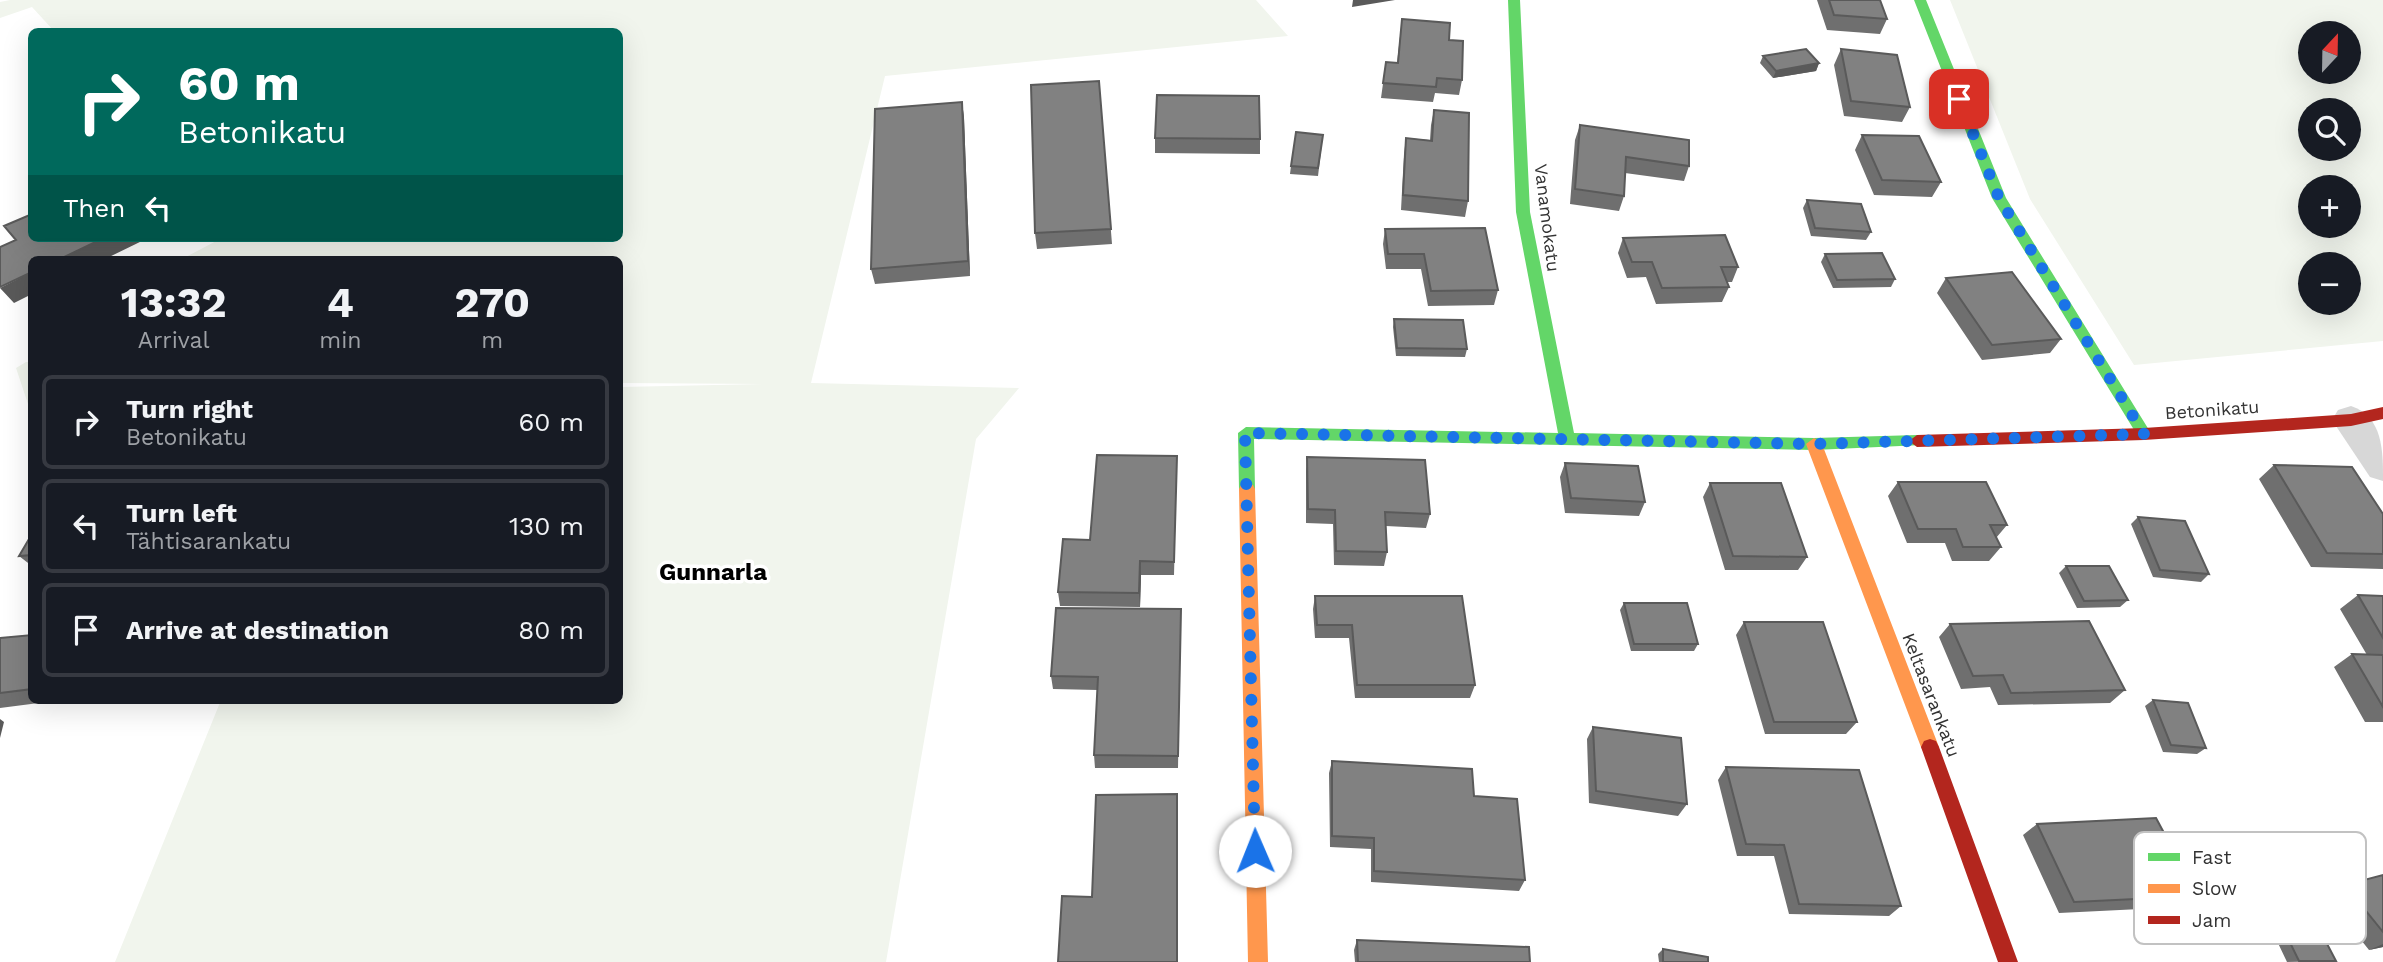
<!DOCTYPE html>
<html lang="en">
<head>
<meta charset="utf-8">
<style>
  body { margin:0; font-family:"Work Sans",sans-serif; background:#242831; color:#f1f3f6; height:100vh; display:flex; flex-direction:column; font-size:26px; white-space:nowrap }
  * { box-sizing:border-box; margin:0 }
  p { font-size:23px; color:#9ea1a6 }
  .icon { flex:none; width:38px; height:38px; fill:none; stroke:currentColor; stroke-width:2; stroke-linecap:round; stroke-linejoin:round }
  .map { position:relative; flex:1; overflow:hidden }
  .sheet { position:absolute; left:28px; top:256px; width:595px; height:448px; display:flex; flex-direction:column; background:#171b24; border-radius:10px; box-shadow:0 7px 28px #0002 }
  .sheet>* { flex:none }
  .banner { position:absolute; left:28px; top:28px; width:595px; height:214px; border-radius:10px; box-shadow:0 7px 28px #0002; background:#00695c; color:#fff; overflow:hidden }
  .needle { width:46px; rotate:22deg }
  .tools { position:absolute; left:2298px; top:21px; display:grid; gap:14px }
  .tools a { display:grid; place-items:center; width:63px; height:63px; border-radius:50%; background:#171b24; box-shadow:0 7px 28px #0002; font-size:35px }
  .pin { position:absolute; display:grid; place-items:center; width:60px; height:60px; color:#fff; margin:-30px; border-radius:14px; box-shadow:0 4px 10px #0006 }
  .me { position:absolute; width:77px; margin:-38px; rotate:359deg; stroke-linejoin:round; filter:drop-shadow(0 0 5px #0008) }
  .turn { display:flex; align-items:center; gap:24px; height:147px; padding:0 35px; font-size:32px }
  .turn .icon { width:91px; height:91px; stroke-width:2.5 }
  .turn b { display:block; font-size:49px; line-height:60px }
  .then { display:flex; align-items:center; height:66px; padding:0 35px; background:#0003; gap:14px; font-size:26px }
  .eta { display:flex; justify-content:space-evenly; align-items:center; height:119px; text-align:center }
  .eta b { font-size:42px; font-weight:700; line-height:49px }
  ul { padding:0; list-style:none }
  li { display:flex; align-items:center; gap:21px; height:94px; margin:0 14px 10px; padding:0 21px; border:4px solid #363941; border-radius:10px }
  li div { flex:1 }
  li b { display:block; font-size:26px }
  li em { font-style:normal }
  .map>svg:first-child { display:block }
  .green { fill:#f1f5ed; fill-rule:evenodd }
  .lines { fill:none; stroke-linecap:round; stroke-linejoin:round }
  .street { fill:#d7d7d7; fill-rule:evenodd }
  .fast { fill:#63d668; fill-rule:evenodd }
  .slow { fill:#ff974d; fill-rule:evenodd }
  .jam { fill:#b3261e; fill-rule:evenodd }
  .wall { fill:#6f6f6f }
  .shaded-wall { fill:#5a5a5a }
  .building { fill:#818181; stroke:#5a5a5a; stroke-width:2 }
  .route { stroke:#1a73e8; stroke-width:12; stroke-dasharray:0 21.6 }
  .labels { text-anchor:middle; stroke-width:7; stroke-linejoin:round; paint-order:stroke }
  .street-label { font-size:18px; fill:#333; stroke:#fff }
  .district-label { font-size:24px; font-weight:bold; fill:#000; stroke:#fff }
  .key { fill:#fff; stroke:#c2c2c2; stroke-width:2 }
  .key-label { font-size:19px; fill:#333 }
</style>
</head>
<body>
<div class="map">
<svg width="2383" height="962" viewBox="0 0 2383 962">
  <rect width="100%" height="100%" fill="#fff"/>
  <!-- green -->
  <path class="green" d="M10,0H1256L1288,36L885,76L811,383L1019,388L976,439L886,962H115L221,700H620V387L766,384L620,383V259H182L222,238H620V32L54,31L32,7L0,18V2Z
    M1950,0H2383V341L2134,365L2030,199ZM2348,33V72H2310V33ZM2348,110V149H2310V110ZM2348,187V226H2310V187ZM2348,264V303H2310V264Z
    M26,362H31V437L30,410L16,368Z"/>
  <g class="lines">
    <!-- street -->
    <path class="street" d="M2351,406C2383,417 2383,450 2383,481L2370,477L2332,420L2338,410Z"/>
    <!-- fast -->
    <path class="fast" d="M1508,0H1520L1530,212L1574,433L1814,438L1917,435L1925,441L1922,445L1814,450L1254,439L1255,489L1253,493H1241L1239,489L1238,433L1246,427L1558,433L1516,212Z
      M1914,0H1926L2006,198L2149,430L2152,434L2149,438H2139L1992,198Z"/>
    <!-- slow -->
    <path class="slow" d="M1814,438L1822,444L1939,747L1936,753L1930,755L1924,753L1921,747L1806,444Z
      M1247,483L1253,485L1255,489L1268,962H1248L1239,489L1241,485Z"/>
    <!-- jam -->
    <path class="jam" d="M2383,407V419L2351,426L2144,440L1917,447L1909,441L1917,435L2144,428L2351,414Z
      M1930,739L1936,741L1939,747L2018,962H1998L1921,747L1924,741Z"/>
  </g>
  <!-- wall -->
  <path class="wall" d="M1817,0H1880L1887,19L1880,34L1827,30Z
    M1402,19L1449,40L1462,80L1459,95L1435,93L1433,102L1381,98L1386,62L1397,63Z
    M1841,49L1910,107L1902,122L1844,116L1834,65Z
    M1763,56L1819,63L1816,71L1773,78L1760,63Z
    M1099,81L1112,244L1037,249L1035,233Z
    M962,102L964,118L970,276L875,284L871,269Z
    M1434,110L1468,201L1465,217L1401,210L1404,154L1406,138L1430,140L1431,125Z
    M1580,125L1689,166L1684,181L1625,173L1624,196L1619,211L1570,204L1575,140Z
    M1323,135L1318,176L1290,174L1291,166Z
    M1862,135L1941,182L1932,197L1874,195L1855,150Z
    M1155,138L1260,139V154L1155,153Z
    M1807,200L1871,232L1866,240L1811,236L1803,208Z
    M1385,229L1498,290L1494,305L1428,306L1421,269H1386L1383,244Z
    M1623,238L1738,267L1732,282H1727L1729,287L1722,302L1656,304L1646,277L1627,278L1618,253Z
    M1825,254L1895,279L1891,287L1833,288L1821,262Z
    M1946,278L2061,339L2050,353L1982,360L1937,293Z
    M1394,319L1467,349L1465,357L1396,356L1393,327Z
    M1177,456L1174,575H1141L1140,607L1060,606L1058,592L1090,540Z
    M1307,457L1430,514L1426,528L1386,526L1387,552L1384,566L1334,565L1333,524L1306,523V471Z
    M1565,463L1645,502L1639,516L1565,513L1560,477Z
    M2274,465L2383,514V569L2311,567L2259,479Z
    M1898,482L2007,525L1996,538L2001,547L1989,561H1952L1945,543H1907L1888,496Z
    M1710,483L1807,557L1798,570H1725L1703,497Z
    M2138,517L2209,574L2201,582L2153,577L2131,524Z
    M32,534V566L19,556Z
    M2066,566L2128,600L2120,607L2077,608L2059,573Z
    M2358,595L2383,596V722H2365L2334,667L2352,654L2367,655L2340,609Z
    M1315,596L1475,685L1470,698H1355L1349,638H1315L1313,609Z
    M1624,603L1698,644L1694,651H1631L1620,610Z
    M1181,609L1178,768H1095L1094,755L1098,690L1053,689L1051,676Z
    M1744,622L1857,722L1846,734H1765L1736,635Z
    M1950,624L2125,690L2110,703L1998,705L1990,687L1961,689L1939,637Z
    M32,635V700H62L0,708V638Z
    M2153,700L2206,748L2197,754L2163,752L2145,706Z
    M1593,727L1687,804L1678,816L1589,803L1587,739Z
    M1332,761L1474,796L1525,880L1519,891L1371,882V849L1330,847L1329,773Z
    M1726,767L1901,906L1889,916L1789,914L1774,856H1737L1718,780Z
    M2037,824L2198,896L2181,907L2059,913L2023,835Z
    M2383,875V947L2369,950L2326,896L2345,885Z
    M2276,914L2336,961L2287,962L2267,920Z
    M1357,940L1530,962H1355L1354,950Z
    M1663,949L1708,962H1659L1658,954Z"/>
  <!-- shaded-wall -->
  <path class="shaded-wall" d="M1353,0H1395L1352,7Z
    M1819,63L1816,71L1773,78L1776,71Z
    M962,102L964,118L970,276L968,261Z
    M104,238H142L144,240L105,259H60Z
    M32,272V294L14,303L0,288Z
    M1140,561L1141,575L1140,607L1139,593Z
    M0,719L4,722L0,738Z
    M2383,944V947L2369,950Z"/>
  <!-- building -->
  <path class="building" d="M1829,0H1880L1887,19L1834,15Z
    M1402,19L1450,23L1449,40L1463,41L1462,80L1437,78L1436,87L1383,83L1386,62L1398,63Z
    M1806,49L1819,63L1776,71L1763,56Z
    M1841,49L1897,55L1910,107L1851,101Z
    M1099,81L1111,229L1035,233L1031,85Z
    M1157,95L1259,96L1260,139L1155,138Z
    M962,102L968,261L871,269L875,109Z
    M1434,110L1469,113L1468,201L1403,195L1406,138L1432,141Z
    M1580,125L1689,140V166L1626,157L1624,196L1575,189Z
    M1296,132L1323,135L1318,168L1291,166Z
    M1862,135L1919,136L1941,182L1882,180Z
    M1807,200L1861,204L1871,232L1815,228Z
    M32,214V238H104L60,259H32V272L0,287V247L16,240L4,226Z
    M1485,228L1498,290L1431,291L1424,254H1388L1385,229Z
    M1725,235L1738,267H1721L1729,287L1662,288L1652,262H1632L1623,238Z
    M1882,253L1895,279L1837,280L1825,254Z
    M2012,272L2061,339L1992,345L1946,278Z
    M1394,319L1463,320L1467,349L1397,348Z
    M1097,455L1177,456L1174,562L1140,561L1139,593L1058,592L1063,539L1090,540Z
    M1307,457L1425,460L1430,514L1385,512L1387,552L1336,551L1335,510L1308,509Z
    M1565,463L1638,466L1645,502L1571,498Z
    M2274,465L2352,467L2383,514V554L2327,553Z
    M1898,482H1986L2007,525H1990L2001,547H1963L1956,529H1918Z
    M1710,483H1781L1807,557L1733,556Z
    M2138,517L2185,521L2209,574L2160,570Z
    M32,534V555L19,556Z
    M2066,566H2109L2128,600L2084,601Z
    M2358,595L2383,596V638Z
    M1315,596H1462L1475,685H1357L1352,625H1317Z
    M1624,603H1687L1698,644H1634Z
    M1056,608L1181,609L1178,756L1094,755L1098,677L1051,676Z
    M2089,621L2125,690L2011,693L2003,675L1973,676L1950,624Z
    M1744,622H1823L1857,722H1774Z
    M32,635V689L0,693V638Z
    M2352,654L2383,655V707Z
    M2153,700L2188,703L2206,748L2171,745Z
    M1593,727L1681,738L1687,804L1596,791Z
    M1332,761L1472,769L1474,796L1517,799L1525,880L1374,871V838L1332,836Z
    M1726,767L1859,770L1901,906L1799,904L1784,845L1746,844Z
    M1177,794V962H1058L1062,896L1092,897L1096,795Z
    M2156,818L2198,896L2074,902L2037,824Z
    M2383,875V932L2345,885Z
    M2276,914L2312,915L2336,961H2299Z
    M1357,940L1529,947L1530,962H1358Z
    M1663,949L1708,957V962H1663Z"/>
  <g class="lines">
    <!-- route -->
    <path class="route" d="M1255,851L1245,433L1814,444L2144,434L1999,198L1959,99"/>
  </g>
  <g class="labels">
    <!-- street labels -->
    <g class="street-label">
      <text transform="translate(1547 218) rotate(83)" y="6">Vanamokatu</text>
      <text transform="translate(2212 410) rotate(-4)" y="6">Betonikatu</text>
      <text transform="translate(1931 695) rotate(69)" y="6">Keltasarankatu</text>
    </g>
    <!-- district labels -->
    <g class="district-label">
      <text x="713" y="580">Gunnarla</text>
    </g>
  </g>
  <!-- legend -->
  <rect x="2134" y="832" width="232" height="112" rx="10" class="key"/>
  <rect x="2148" y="853" width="32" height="8" fill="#63d668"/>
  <rect x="2148" y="884" width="32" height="9" fill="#ff974d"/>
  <rect x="2148" y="916" width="32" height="8" fill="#b3261e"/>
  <g class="key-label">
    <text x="2192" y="864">Fast</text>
    <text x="2192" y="895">Slow</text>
    <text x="2192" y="927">Jam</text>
  </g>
</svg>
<div class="tools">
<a><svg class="needle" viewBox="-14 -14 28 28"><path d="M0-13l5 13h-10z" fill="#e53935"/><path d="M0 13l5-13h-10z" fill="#9ea1a6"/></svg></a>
<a><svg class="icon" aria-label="search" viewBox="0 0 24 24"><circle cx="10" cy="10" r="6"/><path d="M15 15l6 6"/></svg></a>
<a>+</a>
<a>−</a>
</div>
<div class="pin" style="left:1959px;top:99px;background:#d93025"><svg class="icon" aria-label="arrive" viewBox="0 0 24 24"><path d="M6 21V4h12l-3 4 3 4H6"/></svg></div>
<svg class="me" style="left:1255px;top:851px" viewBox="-20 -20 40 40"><circle r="19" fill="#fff"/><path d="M0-13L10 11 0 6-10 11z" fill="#1a73e8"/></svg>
<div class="banner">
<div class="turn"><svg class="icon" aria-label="right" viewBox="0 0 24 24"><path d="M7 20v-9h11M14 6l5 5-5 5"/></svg><div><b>60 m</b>Betonikatu</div></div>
<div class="then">Then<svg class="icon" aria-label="left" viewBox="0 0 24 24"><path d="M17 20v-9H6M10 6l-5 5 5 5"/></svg></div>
</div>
<section class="sheet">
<div class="eta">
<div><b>13:32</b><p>Arrival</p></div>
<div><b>4</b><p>min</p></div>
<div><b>270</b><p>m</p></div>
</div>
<ul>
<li><svg class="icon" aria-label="right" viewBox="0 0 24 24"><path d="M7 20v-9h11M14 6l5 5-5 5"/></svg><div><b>Turn right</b><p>Betonikatu</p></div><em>60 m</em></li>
<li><svg class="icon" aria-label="left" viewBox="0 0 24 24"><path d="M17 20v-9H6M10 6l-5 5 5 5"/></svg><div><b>Turn left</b><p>Tähtisarankatu</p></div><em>130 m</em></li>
<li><svg class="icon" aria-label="arrive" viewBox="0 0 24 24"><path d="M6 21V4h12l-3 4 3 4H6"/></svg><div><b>Arrive at destination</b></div><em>80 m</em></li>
</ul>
</section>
</div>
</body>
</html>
